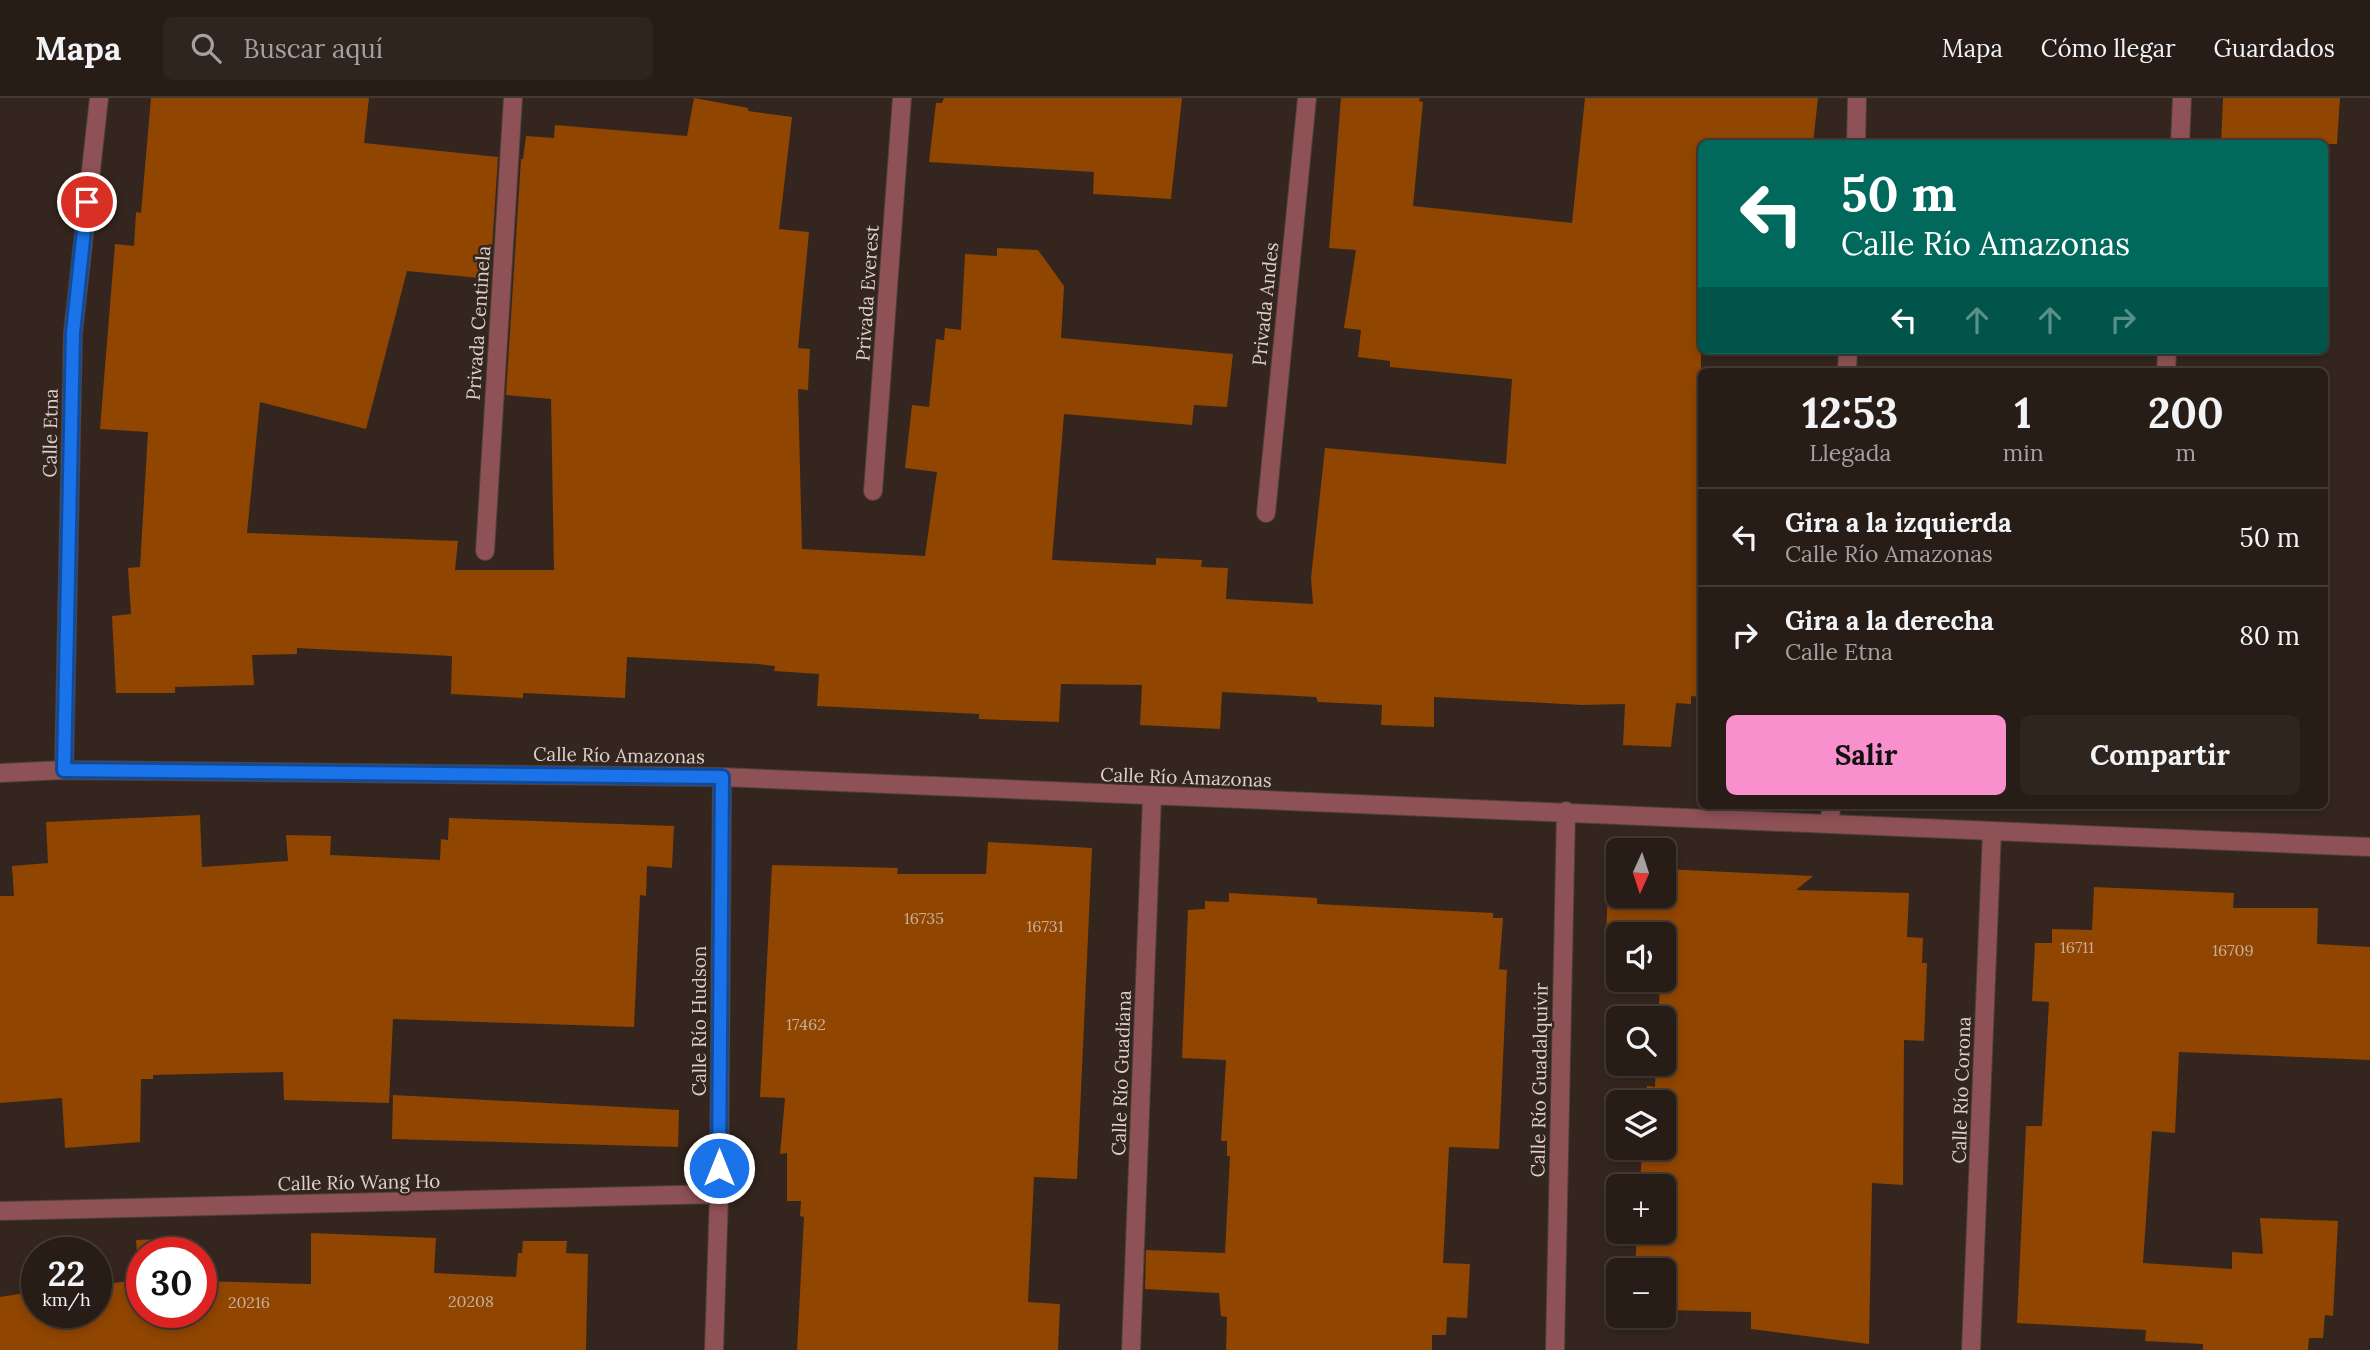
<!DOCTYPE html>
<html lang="es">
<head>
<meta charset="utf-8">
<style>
  body { margin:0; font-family:Lora,serif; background:#2f251f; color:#f1f3f6; height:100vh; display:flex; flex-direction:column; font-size:26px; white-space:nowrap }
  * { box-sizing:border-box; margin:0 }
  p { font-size:23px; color:#a4a1a1 }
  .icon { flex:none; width:38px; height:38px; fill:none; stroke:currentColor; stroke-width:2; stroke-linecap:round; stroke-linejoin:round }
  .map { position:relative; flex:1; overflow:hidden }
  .panel { position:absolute; left:1698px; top:270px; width:630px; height:441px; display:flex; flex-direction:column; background:#271c16; border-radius:10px; box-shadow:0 4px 10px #0003,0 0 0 2px #433a35 }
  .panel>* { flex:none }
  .hud { position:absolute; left:1698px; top:42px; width:630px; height:214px; border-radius:10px; box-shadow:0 4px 10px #0003,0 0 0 2px #433a35; background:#00695c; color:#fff; overflow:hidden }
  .needle { width:46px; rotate:183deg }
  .buttons { position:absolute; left:1606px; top:740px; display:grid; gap:14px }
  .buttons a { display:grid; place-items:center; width:70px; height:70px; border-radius:10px; background:#271c16; box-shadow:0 4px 10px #0003,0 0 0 2px #433a35; font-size:35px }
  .speed { position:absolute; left:21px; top:1139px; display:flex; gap:14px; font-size:35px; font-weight:700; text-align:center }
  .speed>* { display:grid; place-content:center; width:91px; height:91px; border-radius:50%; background:#271c16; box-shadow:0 4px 10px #0003,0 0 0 2px #433a35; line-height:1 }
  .speed small { font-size:18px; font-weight:400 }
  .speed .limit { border:10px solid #d22; background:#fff; color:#111 }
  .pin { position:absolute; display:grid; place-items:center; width:60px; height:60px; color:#fff; margin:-30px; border:4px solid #fff; border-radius:50%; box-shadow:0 2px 7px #0007 }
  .me { position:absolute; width:77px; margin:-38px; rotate:0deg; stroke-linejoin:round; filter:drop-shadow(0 0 5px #0008) }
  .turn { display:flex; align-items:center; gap:24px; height:147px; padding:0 28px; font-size:32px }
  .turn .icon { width:91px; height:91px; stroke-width:2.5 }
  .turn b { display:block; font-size:49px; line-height:60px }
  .lanes { display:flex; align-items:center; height:66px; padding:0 28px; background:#0003; justify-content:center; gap:35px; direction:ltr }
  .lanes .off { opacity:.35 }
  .eta { display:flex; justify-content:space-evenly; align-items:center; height:119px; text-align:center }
  .eta b { font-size:42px; font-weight:700; line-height:49px }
  .action { display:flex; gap:14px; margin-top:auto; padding:14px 28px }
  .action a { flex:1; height:80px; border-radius:10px; background:#f790cd; color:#111; font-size:28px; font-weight:700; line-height:80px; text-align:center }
  .action a+a { background:#2f251f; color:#f1f3f6 }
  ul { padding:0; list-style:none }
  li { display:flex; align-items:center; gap:21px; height:98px; padding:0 28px; border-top:2px solid #433a35 }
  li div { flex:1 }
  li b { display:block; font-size:26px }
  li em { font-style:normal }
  header { display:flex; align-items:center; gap:42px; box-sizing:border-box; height:98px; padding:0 35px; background:#271c16; border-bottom:2px solid #433a35 }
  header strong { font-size:33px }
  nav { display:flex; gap:38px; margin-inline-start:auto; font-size:24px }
  .search { width:490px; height:63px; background:#2f251f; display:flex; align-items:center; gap:18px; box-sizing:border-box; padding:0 24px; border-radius:10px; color:#a4a1a1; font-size:26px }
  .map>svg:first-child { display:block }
  .building { fill:#904500; fill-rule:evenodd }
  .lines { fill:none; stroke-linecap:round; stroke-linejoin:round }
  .minor-casing { stroke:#4f413a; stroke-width:20 }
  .minor { stroke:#8e5155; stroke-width:18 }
  .route-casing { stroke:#114b97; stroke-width:18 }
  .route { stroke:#1a73e8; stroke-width:12 }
  .labels { text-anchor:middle; stroke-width:5; stroke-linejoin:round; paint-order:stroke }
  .number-label { font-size:16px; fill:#c8ae99 }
  .street-label { font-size:19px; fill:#dad1cc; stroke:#34261e }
</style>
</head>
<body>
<header>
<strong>Mapa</strong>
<div class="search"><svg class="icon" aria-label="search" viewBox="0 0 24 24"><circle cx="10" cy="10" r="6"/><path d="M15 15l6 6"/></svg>Buscar aquí</div>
<nav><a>Mapa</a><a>Cómo llegar</a><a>Guardados</a></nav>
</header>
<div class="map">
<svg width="2370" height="1252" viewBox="0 0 2370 1252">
  <rect width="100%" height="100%" fill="#34261e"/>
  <!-- building -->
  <path class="building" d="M151,0H369L364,45L498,59L490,181L407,173L366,331L260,304L247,435L458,443L455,472H554L551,301L506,297L521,61H523L526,38L554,40L555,27L687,38L694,0L748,10V13L792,19L779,131L809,134L798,250L810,251L808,292L798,291L802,451L925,458L937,374L905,370L912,307L929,309L936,241L944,242L945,230L961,232L965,156L997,158V150L1038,152L1064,188L1061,240L1233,256L1227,309L1194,307L1192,327L1064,316L1052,462L1156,467V460L1202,462L1201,469L1228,470L1226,501L1313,506L1311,480L1325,350L1506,366L1512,281L1390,269V263L1358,259L1361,232L1344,230L1356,152L1329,150L1341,0H1420L1419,3L1423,4L1413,108L1572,125L1585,0H1818L1813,46H1701V599L1691,598V606L1676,605L1671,649L1623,647L1625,606L1582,607L1434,599V629L1381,627L1382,607L1318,604L1316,599L1222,594L1220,631L1140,627L1142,587L1061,586L1059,624L979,621V616L817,608L819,576L774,573L775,568L758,566L627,559L625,600L523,595V600L451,596L452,558L297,550V556L252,557L254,587L175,589V595H116L112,518L131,516L128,470L140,469L148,334L100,331L115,146L134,148L136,114L141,115Z
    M944,0H1182L1171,101L1093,96L1094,74L929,64L936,5H942Z
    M2223,0H2340L2337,46H2221Z
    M200,717L202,769L288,763L286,737L331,738L330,757L440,762L441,741L448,742L449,720L674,728L672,770L647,768L646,798L640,797L634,929L393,921L389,1005L284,1002L283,974L153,977V981H141L140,1044L65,1050L62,1000L0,1005V798H14L12,768L48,765L46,724Z
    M988,744L1092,750L1077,1081L1034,1079L1028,1204L1060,1206L1058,1252H797L804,1119L800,1118L801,1103H787V1055L780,1056L785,1000L760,999L772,767L898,770L897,776H986Z
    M1609,768H1619V798H1664V771L1813,778L1796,792L1909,795L1907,839L1923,840L1922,865H1927L1924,943L1904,942L1903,1087L1872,1085L1869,1246L1751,1231V1214L1664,1212V1172H1635L1637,1134H1664V1088H1640L1642,1052L1664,1050V1004H1646L1647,988L1655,989L1656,966H1664V920H1658L1660,888L1604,886ZM1619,836H1664V882H1619Z
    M2094,789L2234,795L2233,810H2318L2317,846L2370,849V962L2179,954L2175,1035L2152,1033L2143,1165L2232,1171V1154L2263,1156L2260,1120L2338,1123L2333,1218L2325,1217L2323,1240H2309L2308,1252H2203V1246L2145,1243L2146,1232L2017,1225L2026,1028H2042L2049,904L2032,903L2035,845H2052V831L2092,832Z
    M1229,795L1317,800V806L1493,815V820H1503L1499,871L1507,872L1499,1051L1449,1049L1443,1165L1470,1166L1467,1220L1447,1219L1446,1237H1432V1252H1226L1227,1219L1221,1218L1219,1195L1145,1191L1146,1152L1225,1155L1230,1058H1227V1043H1221L1226,962L1182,960L1188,812L1205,811V803L1229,804Z
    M393,997L679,1012L678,1049L392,1041Z
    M311,1135L436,1140L434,1175L516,1179L518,1155H522L523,1143H567L566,1155L588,1156L586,1252H0V1199L37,1193V1214H96V1187L139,1182L136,1142L183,1140L184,1155H142V1214H201V1183L311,1186Z"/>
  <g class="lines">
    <!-- minor casing -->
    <g class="minor-casing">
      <path id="minor" d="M1856,46L1857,0
        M2180,46L2182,0
        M1847,273L1848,252
        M2166,273L2167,252
        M873,393L902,0
        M1266,415L1307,0
        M485,453L513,0
        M64,672L73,235L99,0
        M0,675L64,672L722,679L2370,749
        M1830,725L1831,707
        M0,1113L719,1096
        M714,1252L719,1096L722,679
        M1131,1252L1152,699
        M1555,1252L1566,713
        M1971,1252L1992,733"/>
    </g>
    <!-- minor -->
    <use href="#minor" class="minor"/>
  </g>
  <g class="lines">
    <!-- route casing -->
    <g class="route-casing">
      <path id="route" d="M87,104L73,235L64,672L722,679L719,1070"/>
    </g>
    <!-- route -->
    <use href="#route" class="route"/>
  </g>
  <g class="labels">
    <!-- number labels -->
    <g class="number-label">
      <text x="924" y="826">16735</text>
      <text x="1045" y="834">16731</text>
      <text x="2077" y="855">16711</text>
      <text x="2233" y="858">16709</text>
      <text x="806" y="932">17462</text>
      <text x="471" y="1209">20208</text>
      <text x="249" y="1210">20216</text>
    </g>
    <!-- street labels -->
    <g class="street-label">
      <text transform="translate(867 195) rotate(-86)" y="7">Privada Everest</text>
      <text transform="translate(1265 206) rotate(-84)" y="7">Privada Andes</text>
      <text transform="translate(478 225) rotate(-86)" y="7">Privada Centinela</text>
      <text transform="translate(50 335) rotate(-89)" y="7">Calle Etna</text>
      <text transform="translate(619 657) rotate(1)" y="7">Calle Río Amazonas</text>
      <text transform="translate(1186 679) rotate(2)" y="7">Calle Río Amazonas</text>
      <text transform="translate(699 923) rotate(-90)" y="7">Calle Río Hudson</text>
      <text transform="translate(1121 975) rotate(-88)" y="7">Calle Río Guadiana</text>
      <text transform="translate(1539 982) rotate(-89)" y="7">Calle Río Guadalquivir</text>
      <text transform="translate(1961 992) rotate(-88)" y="7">Calle Río Corona</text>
      <text transform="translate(359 1084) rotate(-1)" y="7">Calle Río Wang Ho</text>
    </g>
  </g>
</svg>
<div class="buttons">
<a><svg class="needle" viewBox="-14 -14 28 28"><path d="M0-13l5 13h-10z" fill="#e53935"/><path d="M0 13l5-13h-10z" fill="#a4a1a1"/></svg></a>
<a><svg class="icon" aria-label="sound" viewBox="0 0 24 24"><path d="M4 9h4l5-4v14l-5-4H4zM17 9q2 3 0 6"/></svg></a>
<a><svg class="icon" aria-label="search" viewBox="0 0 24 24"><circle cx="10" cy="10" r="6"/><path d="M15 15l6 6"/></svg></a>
<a><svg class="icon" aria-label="layers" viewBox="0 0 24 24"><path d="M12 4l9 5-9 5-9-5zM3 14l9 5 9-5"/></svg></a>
<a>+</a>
<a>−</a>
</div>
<div class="speed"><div>22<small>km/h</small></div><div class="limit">30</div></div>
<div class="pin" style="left:87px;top:104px;background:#d93025"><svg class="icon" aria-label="arrive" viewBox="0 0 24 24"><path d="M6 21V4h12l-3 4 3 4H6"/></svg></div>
<svg class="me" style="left:719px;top:1070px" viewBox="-20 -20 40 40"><circle r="17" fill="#1a73e8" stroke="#fff" stroke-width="3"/><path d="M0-11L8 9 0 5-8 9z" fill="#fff"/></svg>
<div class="hud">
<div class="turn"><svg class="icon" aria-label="left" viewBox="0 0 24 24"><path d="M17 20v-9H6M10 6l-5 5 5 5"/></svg><div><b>50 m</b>Calle Río Amazonas</div></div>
<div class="lanes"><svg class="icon" aria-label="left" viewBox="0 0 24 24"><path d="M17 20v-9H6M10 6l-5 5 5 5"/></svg><svg class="icon off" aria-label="ahead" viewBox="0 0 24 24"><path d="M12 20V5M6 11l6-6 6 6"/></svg><svg class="icon off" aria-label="ahead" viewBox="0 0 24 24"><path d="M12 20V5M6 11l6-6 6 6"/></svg><svg class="icon off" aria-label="right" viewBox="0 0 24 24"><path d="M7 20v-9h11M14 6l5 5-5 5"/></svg></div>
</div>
<section class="panel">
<div class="eta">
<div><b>12:53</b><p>Llegada</p></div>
<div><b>1</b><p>min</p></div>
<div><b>200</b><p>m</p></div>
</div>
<ul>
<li><svg class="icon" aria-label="left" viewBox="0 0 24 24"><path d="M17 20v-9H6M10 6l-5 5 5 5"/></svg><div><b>Gira a la izquierda</b><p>Calle Río Amazonas</p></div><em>50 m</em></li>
<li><svg class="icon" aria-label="right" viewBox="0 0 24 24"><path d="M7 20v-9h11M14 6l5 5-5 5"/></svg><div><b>Gira a la derecha</b><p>Calle Etna</p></div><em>80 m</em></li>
</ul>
<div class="action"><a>Salir</a><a>Compartir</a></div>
</section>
</div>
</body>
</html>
